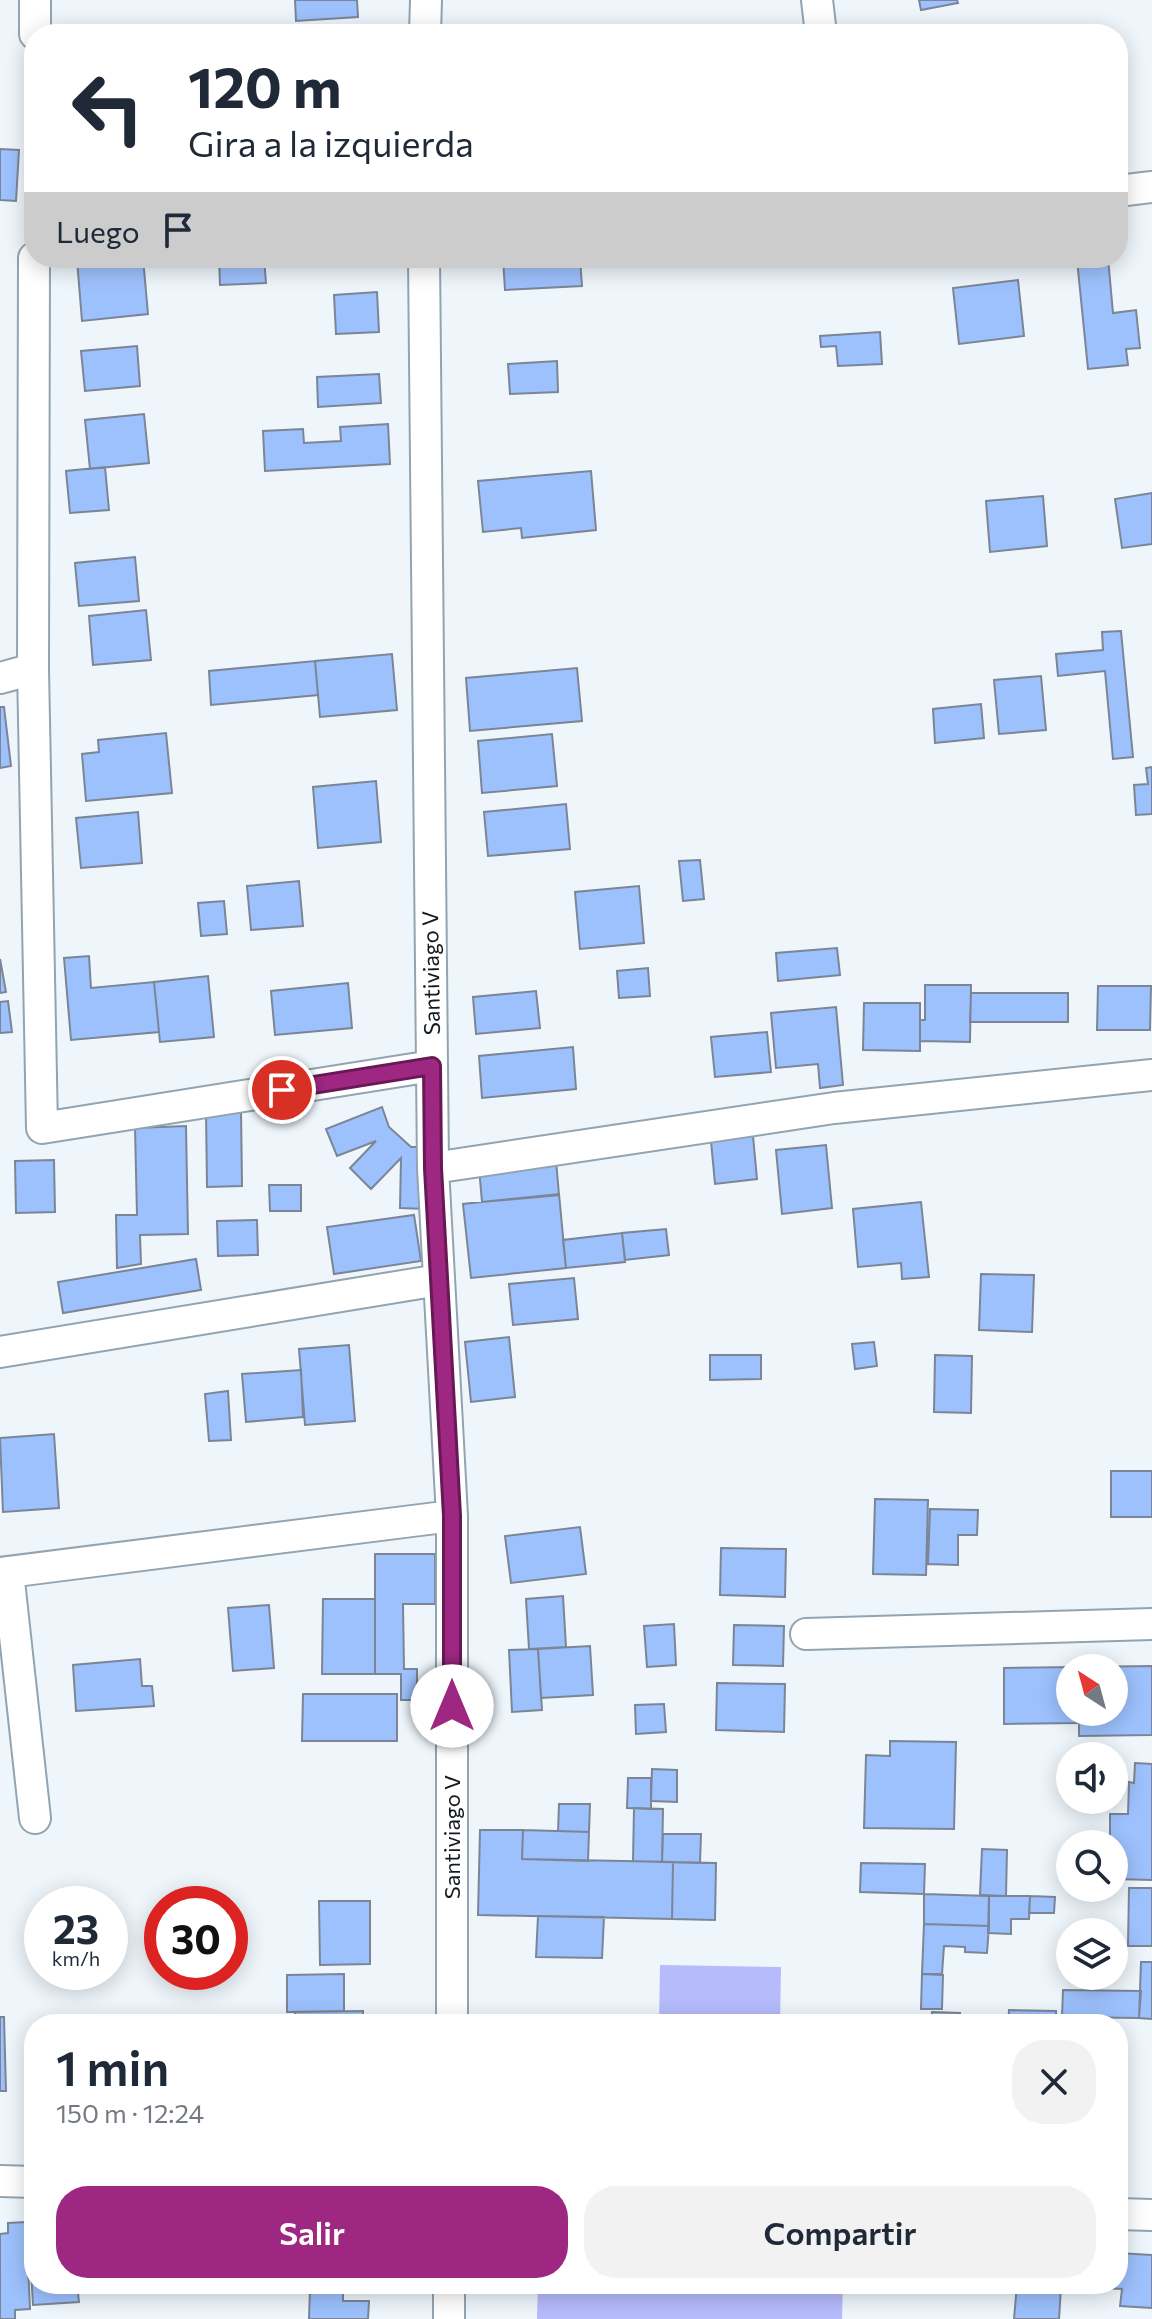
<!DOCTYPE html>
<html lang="es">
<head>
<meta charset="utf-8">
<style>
  body { margin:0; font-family:Commissioner,sans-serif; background:#f2f2f3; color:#1f2937; height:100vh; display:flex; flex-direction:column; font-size:30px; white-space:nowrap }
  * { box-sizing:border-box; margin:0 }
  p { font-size:26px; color:#747a83 }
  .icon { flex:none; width:44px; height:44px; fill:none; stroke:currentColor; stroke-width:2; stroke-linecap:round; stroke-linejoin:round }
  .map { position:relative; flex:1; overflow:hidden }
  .details { position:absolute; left:24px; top:2014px; width:1104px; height:280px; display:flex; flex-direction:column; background:#fff; border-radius:32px; box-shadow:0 4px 20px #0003 }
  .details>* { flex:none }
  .top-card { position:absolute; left:24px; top:24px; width:1104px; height:244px; border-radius:32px; box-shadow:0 4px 20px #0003; background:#fff; color:#1f2937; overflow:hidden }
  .needle { width:52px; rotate:324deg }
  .buttons { position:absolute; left:1056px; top:1654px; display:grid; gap:16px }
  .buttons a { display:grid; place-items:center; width:72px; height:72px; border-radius:50%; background:#fff; box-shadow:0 4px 20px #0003; font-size:40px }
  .speed { position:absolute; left:24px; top:1886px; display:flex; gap:16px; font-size:40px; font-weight:700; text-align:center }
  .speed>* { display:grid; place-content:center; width:104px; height:104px; border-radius:50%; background:#fff; box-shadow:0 4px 20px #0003; line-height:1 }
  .speed small { font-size:20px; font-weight:400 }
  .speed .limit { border:12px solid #d22; background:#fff; color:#111 }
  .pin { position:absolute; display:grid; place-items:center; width:68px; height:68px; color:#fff; margin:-34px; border:4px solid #fff; border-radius:50%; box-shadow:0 2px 8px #0007 }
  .me { position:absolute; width:88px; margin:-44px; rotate:0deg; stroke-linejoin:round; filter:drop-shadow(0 0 6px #0008) }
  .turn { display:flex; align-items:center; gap:28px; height:168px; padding:0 32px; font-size:36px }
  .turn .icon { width:104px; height:104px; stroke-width:2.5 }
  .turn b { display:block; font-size:56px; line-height:68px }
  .then { display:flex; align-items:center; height:76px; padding:0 32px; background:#0003; gap:16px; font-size:30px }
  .round { display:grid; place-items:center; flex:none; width:84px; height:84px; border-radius:32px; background:#f2f2f3 }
  .headline { display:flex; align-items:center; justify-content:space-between; height:136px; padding:0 32px }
  h1 { font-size:48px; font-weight:600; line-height:60px }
  .action { display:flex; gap:16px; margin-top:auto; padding:16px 32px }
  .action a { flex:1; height:92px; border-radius:32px; background:#9d2781; color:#fff; font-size:32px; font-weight:600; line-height:92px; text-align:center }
  .action a+a { background:#f2f2f3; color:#1f2937 }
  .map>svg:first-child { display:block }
  .green { fill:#b6bbfc }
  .building { fill:#9dc1fd; stroke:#7b8596; stroke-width:2 }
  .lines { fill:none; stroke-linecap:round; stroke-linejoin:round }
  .street-casing { stroke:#93a4b1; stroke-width:34 }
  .street { stroke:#fff; stroke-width:30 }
  .route-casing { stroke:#661954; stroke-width:20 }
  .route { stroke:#9d2781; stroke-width:14 }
  .labels { text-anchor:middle; stroke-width:6; stroke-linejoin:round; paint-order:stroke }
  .street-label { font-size:22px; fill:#13191e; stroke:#fff }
</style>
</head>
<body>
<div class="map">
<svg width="1152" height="2319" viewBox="0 0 1152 2319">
  <rect width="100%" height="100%" fill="#eef6fc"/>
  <!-- green -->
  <path class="green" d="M660,1965L781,1967L780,2024H659Z
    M538,2284H843L842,2319H537Z"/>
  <!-- building -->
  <path class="building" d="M295,0H357L358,17L296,21Z
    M919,0H957L958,3L921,10Z
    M0,149L19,150L16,201L0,200Z
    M68,258H143L148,314L82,321L77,260H69Z
    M219,258H264L266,283L220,285Z
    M503,258H580L582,286L505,290Z
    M1108,258L1113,313L1136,310L1140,348L1126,349L1128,365L1088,369L1077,260Z
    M1018,280L1024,336L959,344L953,288Z
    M377,292L379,332L336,334L334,295Z
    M880,332L882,364L838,366L836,346L821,347L820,336Z
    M137,346L140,386L85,391L81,351Z
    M557,361L558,392L510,394L508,364Z
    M379,374L381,403L318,407L317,377Z
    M144,414L149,463L90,469L85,420Z
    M388,424L390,464L265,471L263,431L303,429L304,443L341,441L340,427Z
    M105,467L109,510L70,513L66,471Z
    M591,471L596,530L522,538L521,528L483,532L478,481Z
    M1152,493V544L1122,548L1115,499Z
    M1043,496L1047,546L990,552L986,501Z
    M135,557L139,601L79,606L75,563Z
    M146,610L151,660L93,665L89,616Z
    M1121,631L1133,757L1113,759L1105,671L1058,676L1056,654L1103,650L1102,632Z
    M392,654L397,710L320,717L315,661Z
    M315,661L318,695L211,705L209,671Z
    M577,668L582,721L470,731L466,678Z
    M1041,676L1046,730L999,734L994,680Z
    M981,704L984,738L935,743L933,709Z
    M0,707H4L11,766L0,768Z
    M166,733L172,793L86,801L82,754L99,752L98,740Z
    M552,734L557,786L482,793L478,741Z
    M1152,767V814L1136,815L1134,785L1148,784L1146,768Z
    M376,781L381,842L318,848L313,787Z
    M566,804L570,849L488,856L484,812Z
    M138,812L142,863L81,868L76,818Z
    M700,860L704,899L683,901L679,861Z
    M299,881L303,926L251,930L247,886Z
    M639,886L644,943L580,949L575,892Z
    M224,901L227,934L201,936L198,903Z
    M837,948L840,975L778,981L776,953Z
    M89,956L91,988L154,982L159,1032L71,1040L64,958Z
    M0,959L6,992L0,993Z
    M648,968L650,996L619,998L617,971Z
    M208,976L214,1037L160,1042L154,982Z
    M348,983L352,1028L275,1035L271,991Z
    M925,985H971L970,1042L920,1041V1020H925Z
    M1098,986H1151L1150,1030H1097Z
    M536,991L540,1028L476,1034L473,997Z
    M971,993H1068V1022H970Z
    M8,1001L12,1032L0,1033V1002Z
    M864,1003H920V1051L863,1050Z
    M836,1007L843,1085L820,1088L818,1064L776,1068L771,1013Z
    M767,1032L771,1072L715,1077L711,1037Z
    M573,1047L576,1089L482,1098L479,1056Z
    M382,1107L389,1127L411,1147H426V1209L400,1208L401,1158L371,1189L350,1168L376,1141L337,1156L326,1129Z
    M241,1111L242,1186L207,1187L206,1112Z
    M186,1126L188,1234L140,1235L141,1264L117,1268L116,1215H137L135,1128Z
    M753,1136L757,1179L715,1184L711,1141Z
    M826,1145L832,1208L782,1214L776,1150Z
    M54,1160L55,1212L16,1213L15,1161Z
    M556,1160L559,1195L482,1202L479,1168Z
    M269,1185H301V1211H270Z
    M559,1194L566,1268L471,1278L463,1204Z
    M921,1202L929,1277L902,1279L901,1263L858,1267L853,1209Z
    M414,1215L421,1261L334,1274L327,1227Z
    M257,1220L258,1255L218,1256L217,1221Z
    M666,1229L669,1255L625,1260L622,1233Z
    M622,1233L625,1262L566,1268L563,1240Z
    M196,1259L201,1290L63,1313L58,1282Z
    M981,1274L1034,1275L1032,1332L979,1330Z
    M574,1278L578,1319L513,1325L509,1284Z
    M509,1337L515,1397L471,1402L465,1342Z
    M874,1342L877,1366L855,1369L852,1344Z
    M349,1345L355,1421L305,1425L299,1349Z
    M710,1355H761V1379L710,1380Z
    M935,1355L972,1356L971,1413L934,1412Z
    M301,1370L303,1417L246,1422L242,1374Z
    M228,1391L231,1440L209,1441L205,1394Z
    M54,1434L59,1508L3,1512L0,1438Z
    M1111,1471H1152V1517H1111Z
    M875,1499L928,1500L926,1575L873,1574Z
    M930,1509L978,1510L977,1535H958V1565L928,1564Z
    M580,1527L586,1574L511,1583L505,1536Z
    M721,1548L786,1549L785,1597L720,1595Z
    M375,1554H435V1604H403L404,1669H417V1700H401V1674H375Z
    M563,1596L566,1647L529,1649L526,1599Z
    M323,1599H375V1674H322Z
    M269,1605L274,1668L233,1671L228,1608Z
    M674,1624L676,1665L647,1667L644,1626Z
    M734,1625L784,1626L783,1666L733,1665Z
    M590,1646L593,1695L541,1698L538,1649Z
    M538,1649L542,1710L512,1712L509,1650Z
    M140,1659L142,1686H152L154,1706L76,1711L73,1665Z
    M1152,1666V1735L1079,1736V1712H1114V1668L1078,1667Z
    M1078,1667L1070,1668V1712H1079V1723L1004,1724V1668Z
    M717,1683L785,1684L784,1732L716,1730Z
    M303,1694H397V1741H302Z
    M664,1704L666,1732L636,1734L635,1705Z
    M890,1741L956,1742L954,1829L864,1828L866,1755L890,1756Z
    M1135,1763L1152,1764V1880L1114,1879V1844H1110V1814H1128L1129,1782L1134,1783Z
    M652,1769L677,1770V1802L651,1801Z
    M628,1778H651V1809L627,1808Z
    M559,1804H590L589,1832H558Z
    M634,1808L663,1809L662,1862L633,1861Z
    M480,1830H523L522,1859L673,1862L672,1919L478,1915Z
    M523,1830L589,1832L588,1861L522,1859Z
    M663,1834H701L700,1863L662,1862Z
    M982,1849L1007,1850L1006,1896L980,1895Z
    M673,1862L716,1863L715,1920L672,1919Z
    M861,1863L925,1864L924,1894L860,1892Z
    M1129,1888H1152V1946H1128Z
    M924,1894L989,1896V1926L924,1924Z
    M989,1896H1030L1029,1919H1011V1934L988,1933Z
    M1030,1896L1055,1897L1054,1913H1029Z
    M319,1901H370V1964L320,1965Z
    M538,1916L604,1917L602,1958L536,1957Z
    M924,1924L989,1926L987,1953L965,1952V1947L944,1946L942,1974H922Z
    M1141,1962H1152V2019L1139,2018Z
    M344,1974V2011L287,2012V1975Z
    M922,1974L943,1975L942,2009H921Z
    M1063,1990L1141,1991L1139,2018L1062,2017Z
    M1009,2010L1056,2011V2024H1008Z
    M363,2011V2024H295V2012Z
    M932,2012L960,2013V2024H931Z
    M0,2017H4L6,2091H0Z
    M26,2222L30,2309L15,2310V2319H0V2234L8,2233V2223Z
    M1118,2253L1152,2255V2308L1120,2306L1122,2289L1101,2288V2284H1118Z
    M31,2270H34V2284H77L79,2302L33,2305Z
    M93,2284H144V2287L94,2292Z
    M1017,2284L1061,2287L1059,2319H1014Z
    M310,2289H343V2301H369L368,2319H309Z"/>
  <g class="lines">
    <!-- street casing -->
    <g class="street-casing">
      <path id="street" d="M817,0L821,34
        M35,34V0
        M425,34L426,0
        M1118,191L1152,187
        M34,258L33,669L42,1128L432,1066
        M424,258L433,1168L452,1516V2024
        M0,678L33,669
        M433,1168L834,1108L1152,1075
        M0,1352L439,1280
        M8,1572L35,1818
        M0,1573L452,1516
        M806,1634L1152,1624
        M0,2181L34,2182
        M1118,2214L1152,2215
        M449,2319V2284"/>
    </g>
    <!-- street -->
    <use href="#street" class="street"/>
  </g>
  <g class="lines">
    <!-- route casing -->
    <g class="route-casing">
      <path id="route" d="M282,1090L432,1066L433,1168L452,1516V1706"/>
    </g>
    <!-- route -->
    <use href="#route" class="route"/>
  </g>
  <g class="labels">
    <!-- street labels -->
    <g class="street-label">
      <text transform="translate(431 973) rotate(-91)" y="8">Santiviago V</text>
      <text transform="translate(452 1837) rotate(-90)" y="8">Santiviago V</text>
    </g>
  </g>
</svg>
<div class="buttons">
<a><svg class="needle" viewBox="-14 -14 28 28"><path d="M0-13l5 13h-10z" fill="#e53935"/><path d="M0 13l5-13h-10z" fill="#747a83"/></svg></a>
<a><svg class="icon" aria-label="sound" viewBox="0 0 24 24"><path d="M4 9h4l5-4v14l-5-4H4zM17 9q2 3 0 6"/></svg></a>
<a><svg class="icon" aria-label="search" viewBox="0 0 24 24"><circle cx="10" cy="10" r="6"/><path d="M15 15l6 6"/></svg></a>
<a><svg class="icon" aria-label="layers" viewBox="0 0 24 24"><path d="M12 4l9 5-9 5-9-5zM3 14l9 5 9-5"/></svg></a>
</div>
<div class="speed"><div>23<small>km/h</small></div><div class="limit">30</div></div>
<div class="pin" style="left:282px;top:1090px;background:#d93025"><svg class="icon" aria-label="arrive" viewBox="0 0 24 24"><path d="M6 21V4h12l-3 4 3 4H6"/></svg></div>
<svg class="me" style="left:452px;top:1706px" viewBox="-20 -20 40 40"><circle r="19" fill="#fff"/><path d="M0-13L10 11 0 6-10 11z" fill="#9d2781"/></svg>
<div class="top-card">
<div class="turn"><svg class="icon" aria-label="left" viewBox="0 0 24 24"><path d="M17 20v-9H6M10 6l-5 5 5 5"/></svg><div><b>120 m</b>Gira a la izquierda</div></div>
<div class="then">Luego<svg class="icon" aria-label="arrive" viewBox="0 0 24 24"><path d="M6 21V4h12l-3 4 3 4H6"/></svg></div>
</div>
<section class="details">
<div class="headline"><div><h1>1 min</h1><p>150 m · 12:24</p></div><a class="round"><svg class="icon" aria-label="close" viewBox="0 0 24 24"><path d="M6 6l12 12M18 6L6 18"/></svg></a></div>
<div class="action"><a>Salir</a><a>Compartir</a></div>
</section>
</div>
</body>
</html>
